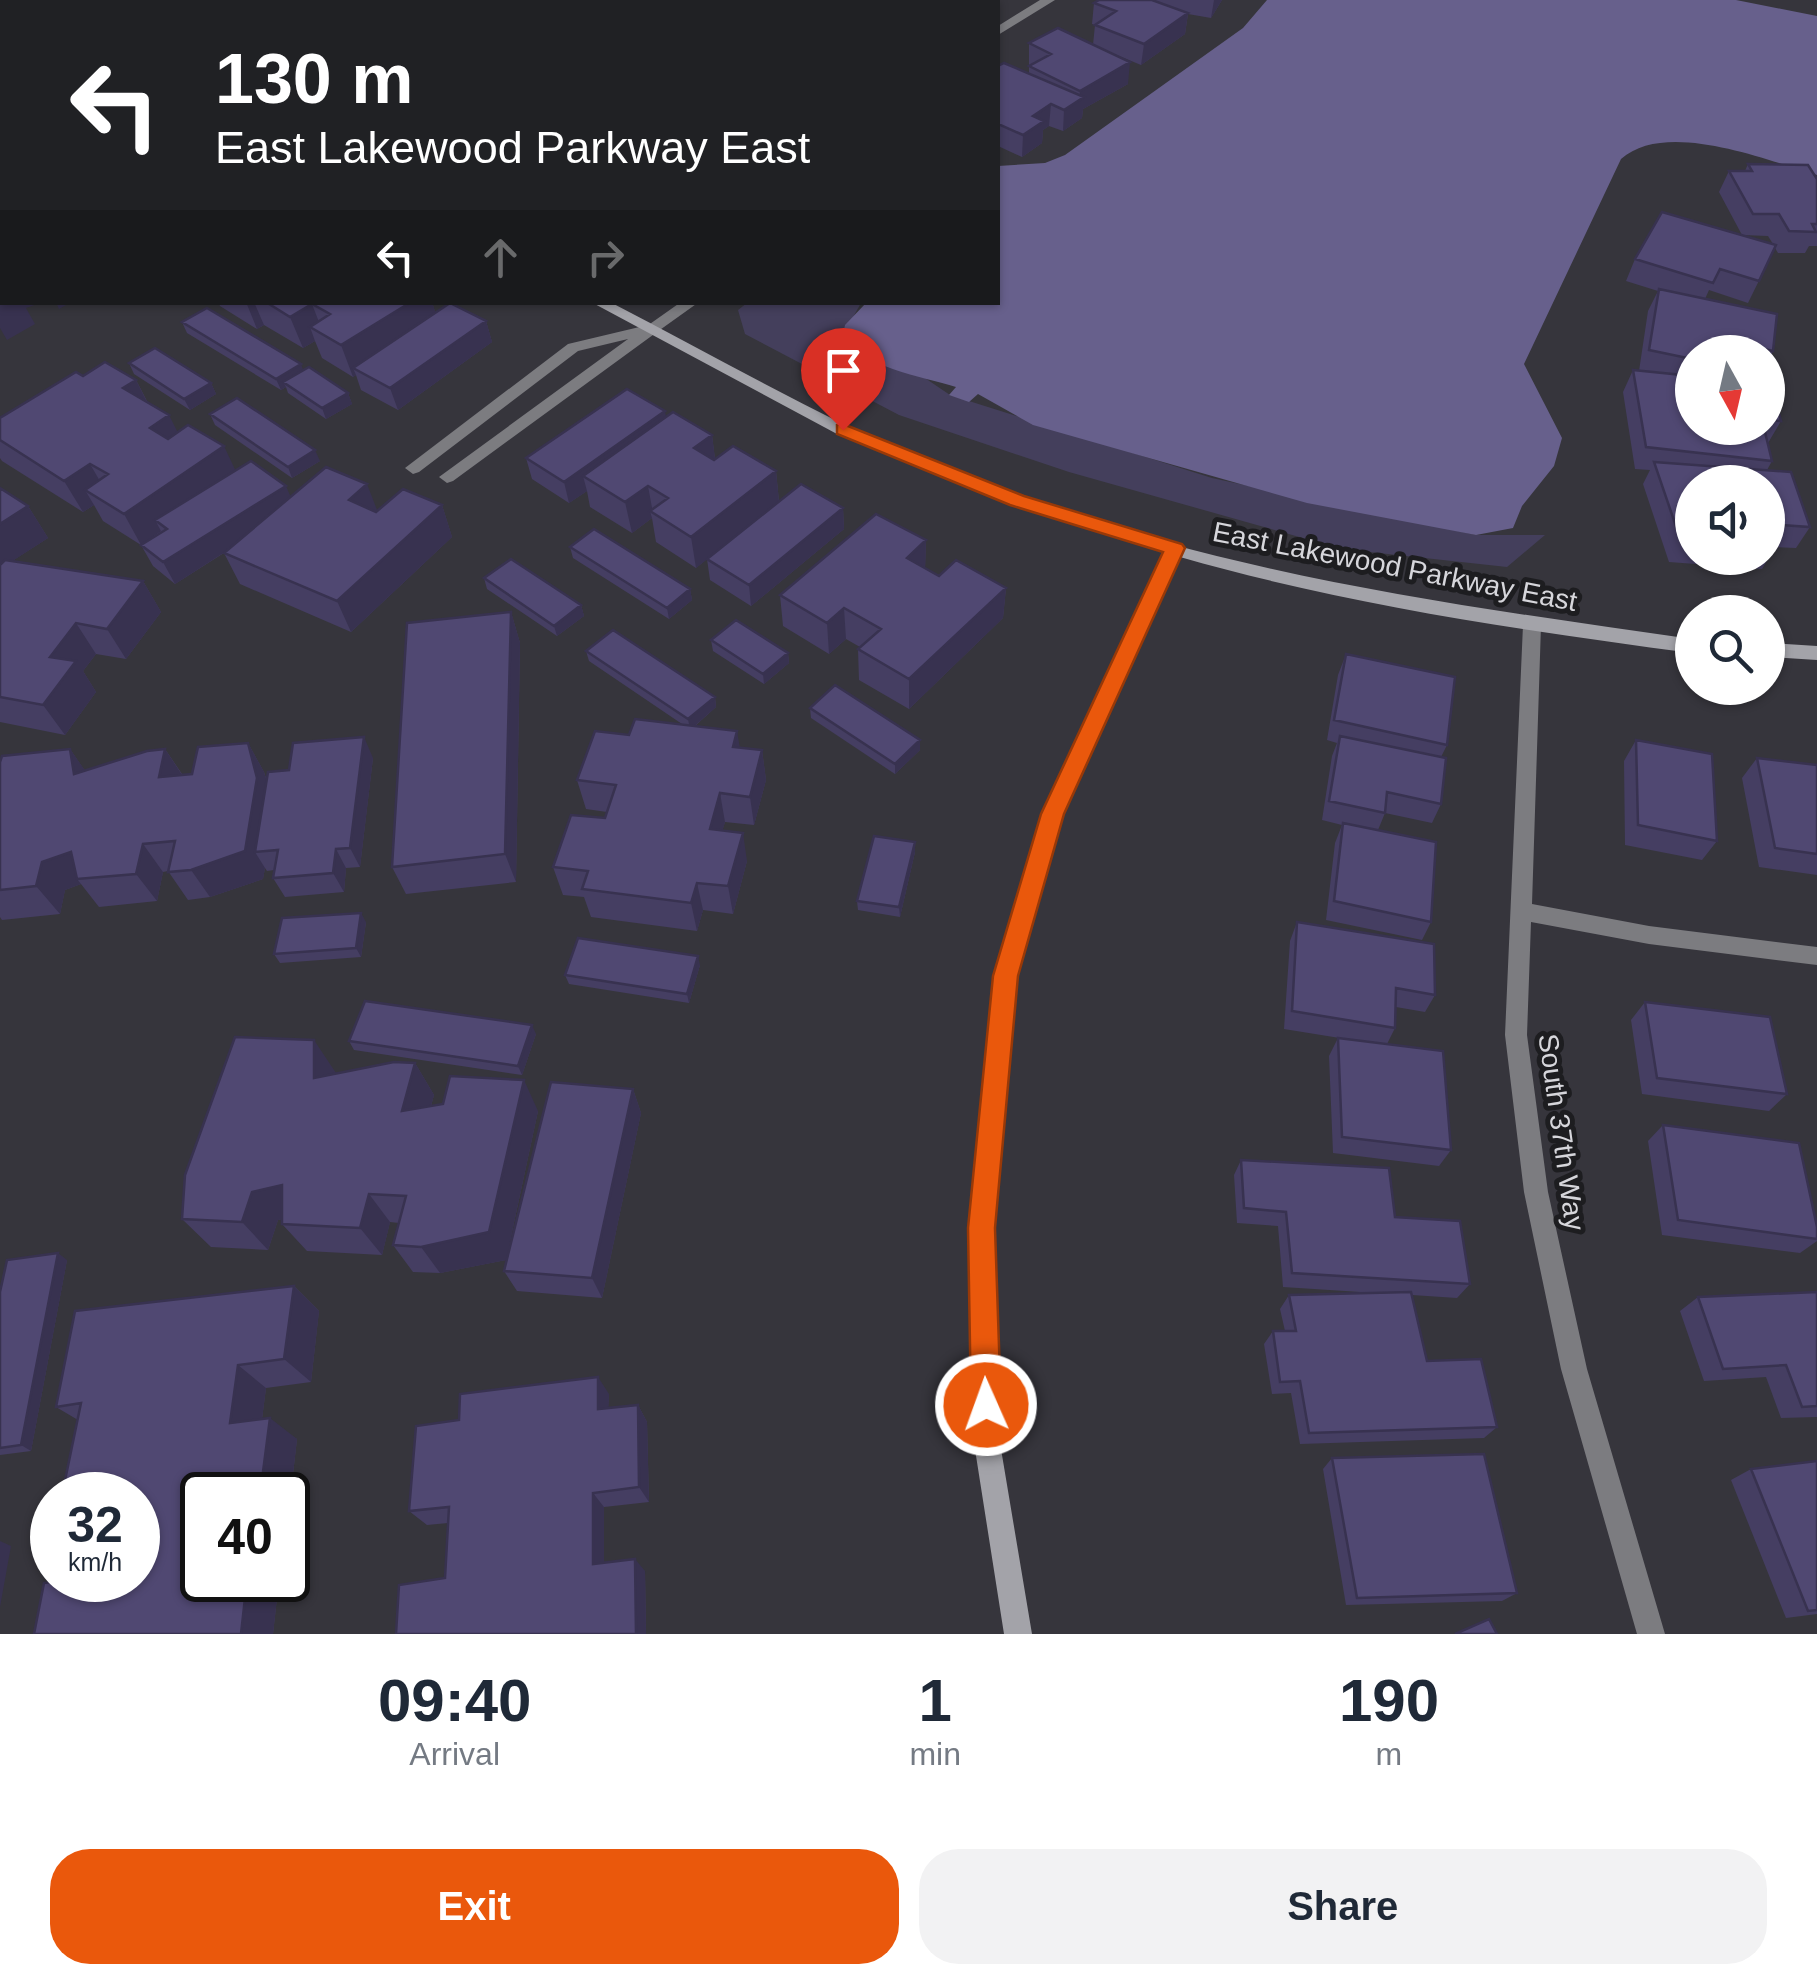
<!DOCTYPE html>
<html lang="en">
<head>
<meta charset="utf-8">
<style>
  body { margin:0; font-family:Helvetica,sans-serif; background:#f2f2f3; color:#1f2937; height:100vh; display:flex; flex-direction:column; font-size:38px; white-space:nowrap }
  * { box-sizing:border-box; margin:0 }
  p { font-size:32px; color:#747a83 }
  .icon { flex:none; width:55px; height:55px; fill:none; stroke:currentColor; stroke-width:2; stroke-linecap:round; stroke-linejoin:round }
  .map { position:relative; height:1634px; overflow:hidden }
  .panel { display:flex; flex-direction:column; background:#fff; flex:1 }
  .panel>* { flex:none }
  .guide { position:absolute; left:0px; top:0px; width:1000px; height:305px; box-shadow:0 2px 8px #0004; background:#202124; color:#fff; overflow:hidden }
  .needle { width:65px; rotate:172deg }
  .controls { position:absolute; left:1675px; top:335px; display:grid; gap:20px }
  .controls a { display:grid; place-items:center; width:110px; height:110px; border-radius:50%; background:#fff; box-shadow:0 2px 8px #0004; font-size:50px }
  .speed { position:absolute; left:30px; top:1472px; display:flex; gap:20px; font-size:50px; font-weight:700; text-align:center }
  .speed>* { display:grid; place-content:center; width:130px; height:130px; border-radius:50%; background:#fff; box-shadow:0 2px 8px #0004; line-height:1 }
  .speed small { font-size:25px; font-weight:400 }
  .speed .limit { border:5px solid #111; border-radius:15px; background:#fff; color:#111 }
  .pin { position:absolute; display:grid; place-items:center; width:85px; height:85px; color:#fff; margin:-102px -42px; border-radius:50% 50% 50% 0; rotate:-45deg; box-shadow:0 0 10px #0007 }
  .pin .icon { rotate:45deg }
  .me { position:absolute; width:110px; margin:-55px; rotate:358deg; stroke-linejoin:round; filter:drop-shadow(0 0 8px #0008) }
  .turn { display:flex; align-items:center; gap:35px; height:210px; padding:0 50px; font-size:45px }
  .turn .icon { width:130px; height:130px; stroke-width:2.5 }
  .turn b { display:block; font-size:70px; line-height:85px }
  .lanes { display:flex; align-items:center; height:95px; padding:0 50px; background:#0003; justify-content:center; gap:50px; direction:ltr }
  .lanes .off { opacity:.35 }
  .eta { display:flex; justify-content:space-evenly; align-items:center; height:170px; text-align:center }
  .eta b { font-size:60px; font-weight:700; line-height:70px }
  .primary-button { display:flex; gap:20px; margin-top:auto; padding:20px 50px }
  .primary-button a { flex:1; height:115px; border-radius:40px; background:#ea580c; color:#fff; font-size:40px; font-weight:700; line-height:115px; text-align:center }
  .primary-button a+a { background:#f2f2f3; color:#1f2937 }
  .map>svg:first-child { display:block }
  .green { fill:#443f5c }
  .water { fill:#67608c }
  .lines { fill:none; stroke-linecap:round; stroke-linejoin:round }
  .lane { fill:#7c7c80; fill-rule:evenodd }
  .street { fill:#7c7c80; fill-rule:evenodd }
  .secondary { fill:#a3a3a9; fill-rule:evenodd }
  .wall { fill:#453e62; fill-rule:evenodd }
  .shaded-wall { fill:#383250 }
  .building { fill:#504872; stroke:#383250; stroke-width:2.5 }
  .route { fill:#ea580c; stroke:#983908; stroke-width:2.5 }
  .labels { text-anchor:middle; stroke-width:10; stroke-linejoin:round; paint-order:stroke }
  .street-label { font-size:28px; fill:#d6d6db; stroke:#1d1d20 }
</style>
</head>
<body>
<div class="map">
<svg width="1817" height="1634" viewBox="0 0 1817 1634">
  <rect width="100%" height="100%" fill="#36353c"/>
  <!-- green -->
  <path class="green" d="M747,303H861L843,335L850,347L919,374L950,395L1212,478L1476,535H1545L1507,567L1342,549L1069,472L899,415L745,334L738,310Z"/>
  <!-- water -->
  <path class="water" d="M1267,0H1736L1817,16V175C1766,160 1666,119 1621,159L1524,364L1562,438L1554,466L1522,506L1513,528L1476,535L1307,503L1033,425L978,394L969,402L949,395L956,387C922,376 861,368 843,335L845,325L866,303L998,302V166L1045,163L1065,155L1243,28Z"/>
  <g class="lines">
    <!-- lane -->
    <path class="lane" d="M652,324L660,329L657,332L453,481L447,483L439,477L628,339L578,351L419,472L413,474L405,468L568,344Z"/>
    <!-- street -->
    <path class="street" d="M478,0H493L494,2H480Z
      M1040,0H1055L998,35V26Z
      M681,302H699L657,332H647V326Z
      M1532,618L1541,625L1532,904L1649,926L1817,947V965L1649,944L1531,922L1527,1035L1548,1192L1587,1369L1665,1634H1637L1561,1369L1524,1192L1505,1035L1523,625Z"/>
    <!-- secondary -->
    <path class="secondary" d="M171,0H183L184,2H172Z
      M591,302H610C689,343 766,386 845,425C901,452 962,474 1021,496C1234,576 1468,607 1692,639V653C1520,630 1347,605 1180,557L1062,814L1016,976L993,1228L1000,1443L1032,1634H1004L974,1443L969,1228L994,976L1042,814L1165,552L1011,505L837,434Z
      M1768,643L1817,646V660L1768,657Z"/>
  </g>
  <!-- wall -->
  <path class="wall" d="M641,0H763V1L760,2H641Z
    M846,0H968V2H846Z
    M1156,0H1222L1211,18L1188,14L1185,34L1141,65L1107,51L1128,84L1083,109L1082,118L1063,131L1049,126L1043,130L1042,143L1022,157L998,146V66L1029,73V43L1093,45L1095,25L1092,24L1094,3Z
    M0,130H2V204H0Z
    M1748,164L1817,179V246H1809L1805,253H1778L1775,248L1748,303L1709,290L1705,299L1773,351L1768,362V352H1692V428H1768V384L1781,421L1768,443L1772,461L1767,470L1810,527L1796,548L1775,547L1762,569L1669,562L1643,484L1650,470L1635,469L1623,392L1633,370L1639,371L1648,311L1658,291L1626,281L1635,259L1773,244L1768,236L1742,235L1719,192L1729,171H1745ZM1692,482H1768V558H1692Z
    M218,302H432L435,312L486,321L492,342L398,410L361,390L356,375L353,377L322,358L315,341L303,348L264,325L257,329L220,306Z
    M182,322L303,371L348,393L352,404L326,419L288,393L286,387L281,390L187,333Z
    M129,363L211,383L216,394L190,410L134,374Z
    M83,376L136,380L148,403L177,432L235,471L291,497L377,511L442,505L452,537L351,632L240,584L224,553L227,551L175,584L153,566L141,545L103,521L94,505L83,512L2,461L0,458V418Z
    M210,414L320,461L292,478L215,425Z
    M666,417L712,435L715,459L776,471L779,501L843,508L844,529L751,606L710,580L707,559L696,568L656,542L652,518L632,533L590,507L587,491L569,503L532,479L526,458Z
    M0,488L28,506L48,538L12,561L143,581L161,612L126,659L96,654L83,671L96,692L65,735L0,722Z
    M926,540L925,568L939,576L1006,588L1003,618L909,709L859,680L858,649L860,647L846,639L829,654L783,626L780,595Z
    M570,547L690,589L692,600L669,619L573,558Z
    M484,578L581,605L584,616L557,636L487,589Z
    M511,612L520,643L516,882L406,894L392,867Z
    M711,640L788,653L789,663L764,684L713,651Z
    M586,651L715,697L716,707L695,726L740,748L762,750L766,780L754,825L725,822L722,831L747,861L733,914L703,910L697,931L591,917L584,897L563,895L553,867L605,818L607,812L586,809L577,780L629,735L682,724L589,661Z
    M1346,654L1447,745L1441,757V804L1432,823L1385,813L1378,830L1431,922L1422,940L1326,920L1335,843L1342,825L1322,820L1332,756L1337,743L1327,740L1338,675Z
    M810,708L920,750L895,774L811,718Z
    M1636,740L1717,841L1702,860L1625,845L1624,761Z
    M248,743L264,772L267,781L289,770L373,758L360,867L346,868L344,892L285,897L273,878L274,870L267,871L265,868L263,879L210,897L188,900L168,871L163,872L157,901L99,907L81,884L65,890L60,914L2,920L0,917V762L70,749L85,771L165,749L182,774H192Z
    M1757,758L1817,765V875L1759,867L1742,778Z
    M915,842V852L900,917L858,910L857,901Z
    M366,922L361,957L280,963L274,954Z
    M1297,922L1435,995L1425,1012L1396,1007L1395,1028L1387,1044L1451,1150L1439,1166L1333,1153L1329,1056L1338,1038L1352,1040L1284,1029L1290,941Z
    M700,965L689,1003L569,984L565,975Z
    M1645,1002L1787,1094L1769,1111L1642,1094L1631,1020Z
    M536,1034L522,1075L354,1050L349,1041Z
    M415,1063L434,1095L431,1106L538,1111L506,1260L440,1273L413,1272L393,1245L399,1223L390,1222L382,1255L307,1251L282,1224V1219L278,1220L268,1250L211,1247L182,1219L336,1073Z
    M633,1089L641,1113L602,1298L517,1291L504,1271Z
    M1663,1125L1817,1227V1241L1800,1253L1662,1235L1648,1141Z
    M1241,1160L1395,1217L1470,1284L1457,1298L1412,1295L1427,1361L1497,1427L1484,1438L1300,1444L1291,1393L1272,1394L1264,1344L1273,1331H1285L1280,1309L1289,1295L1376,1293L1283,1287L1278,1226L1237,1223L1234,1175Z
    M67,1260L31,1451L0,1455V1292Z
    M294,1286L319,1311L311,1382L266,1388L262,1419L297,1439L288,1518V1495H202V1580H279L273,1634H34L138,1580L78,1420L56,1407Z
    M1817,1292V1417L1781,1418L1766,1377L1704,1381L1680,1311L1698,1297Z
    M609,1394L608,1408L638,1405L647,1422L649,1502L604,1507V1563L645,1571L646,1634H396L445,1578L448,1523L427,1525L409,1511L459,1420Z
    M1332,1458L1517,1593L1502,1601L1346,1605L1323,1469Z
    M1817,1461V1614L1786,1618L1731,1480L1751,1469Z"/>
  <!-- shaded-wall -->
  <path class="shaded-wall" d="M405,0H427V2H405Z
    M725,0H763V1L760,2H720Z
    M941,0H968V2H940Z
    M1214,0H1222L1211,18Z
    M1188,13L1185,34L1141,65L1144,44Z
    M1130,62L1128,84L1083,109L1082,118L1063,131L1064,110L1079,100L1080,91Z
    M0,92L2,97V120H0Z
    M1051,104L1049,126L1043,130L1042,143L1022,157L1023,135L1033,116Z
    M2,301V302H43L26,308L35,324L7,340L0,328V302Z
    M56,302H71L59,309Z
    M246,302H254L264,325L257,329Z
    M411,302H432L439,323L353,368L356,375L353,377L341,345Z
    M312,304L324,335L310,327L315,341L303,348L290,317Z
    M486,321L492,342L398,410L390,388Z
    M301,364L305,375L283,382L286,387L281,390L276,379Z
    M136,380L152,412L123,388Z
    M211,383L216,394L190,410L184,399Z
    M348,393L352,404L326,419L322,408Z
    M665,411L669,433L583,476L587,491L569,503L564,482Z
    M169,415L185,447L166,460L150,428Z
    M712,435L716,467L694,448Z
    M224,446L239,478L155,520L161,531L141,545L124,514Z
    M315,450L320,461L292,478L288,467Z
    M90,464L108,495L85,490L94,505L83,512L64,481Z
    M776,471L779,502L696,568L691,537Z
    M367,484L379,515L349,500Z
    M286,486L295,507L175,584L163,562Z
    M648,486L653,513L650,511L652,518L632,533L625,502Z
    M442,505L452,537L351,632L337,601Z
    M28,506L48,538L0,569V524Z
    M843,508L844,529L751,606L749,585Z
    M926,540L925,572L907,558Z
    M143,581L161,612L126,659L107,629Z
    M1006,588L1003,618L909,709V679Z
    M690,589L692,600L669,619L667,608Z
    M581,605L584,616L557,636L554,626Z
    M844,608L846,639L829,654L827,623Z
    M511,612L520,643L516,882L505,854Z
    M76,623L96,654L83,671L96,692L65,735L43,705L50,657Z
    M788,653L789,663L764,684L763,674Z
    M715,697L716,707L690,730L688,719Z
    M737,731L742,760L733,747Z
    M364,737L373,758L360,867L350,848Z
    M920,740V750L895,774V764Z
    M248,743L264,772L274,807L255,852L265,868L263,879L210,897L191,870Z
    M70,749L91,779L74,774Z
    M165,749L184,778L159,777Z
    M762,750L766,780L754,825L750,797Z
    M720,793L725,822L715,858L710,829Z
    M743,833L747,861L733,914L728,886Z
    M915,842V852L900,917L899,907Z
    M143,844L163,872L157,901L136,874Z
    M336,849L346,868L344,892L333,873Z
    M71,852L77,879L81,884L65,890L60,914L36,886L42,862Z
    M697,883L703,910L697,931L691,903Z
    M361,913L366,922L361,957L356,948Z
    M698,956L700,965L689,1003L687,994Z
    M532,1025L536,1034L522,1075L518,1066Z
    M314,1040L336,1073V1109L314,1078Z
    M415,1063L434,1095L421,1142L402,1111Z
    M524,1080L538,1111L506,1260L440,1273L421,1247Z
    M633,1089L641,1113L602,1298L592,1278Z
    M282,1185L307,1214L278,1220L268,1250L242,1222L252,1192Z
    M369,1194L390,1222L382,1255L360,1228Z
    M58,1253L67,1260L31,1451L21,1445Z
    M294,1286L319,1311L311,1382L284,1359Z
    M238,1365L266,1388L259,1443L230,1423Z
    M598,1377L609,1394L608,1426L598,1409Z
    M638,1405L647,1422L649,1502L639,1487Z
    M270,1418L297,1439L288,1518V1495H260Z
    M593,1493L604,1507V1576L593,1564Z
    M0,1541L11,1546L0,1607Z
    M635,1559L645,1571L646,1634H636Z
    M247,1580H279L273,1634H241Z"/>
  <!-- building -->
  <path class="building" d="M333,0H405L406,2H330L329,1Z
    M617,0H637L639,2H608Z
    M677,0H707L703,2H683Z
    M827,0H840L846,2H823Z
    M880,0H928L924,2H886Z
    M1099,0H1152L1188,13L1144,44L1095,25L1116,11L1094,3Z
    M1058,28L1130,62L1080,91L1029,66L1051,54L1029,43Z
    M1004,63L1084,97L1064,110L1051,104L1033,116L1044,121L1023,135L998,124V66Z
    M0,130H2V172H0Z
    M1748,164L1808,165L1817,179V224H1812L1816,232L1789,231L1779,214H1753L1729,171H1752Z
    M1662,212L1776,245L1759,281L1720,269L1713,283L1635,259Z
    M2,229V301L0,302V230Z
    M1659,289L1777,314L1773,351L1742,344L1741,352H1692V359L1649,350Z
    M266,302H411L341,345L310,327L330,314L312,304L290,317Z
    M450,303L486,321L390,388L353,368Z
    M207,308L301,364L276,379L182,322Z
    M155,348L211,383L184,399L129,363Z
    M105,362L136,380L123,388L169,415L150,428L168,439L188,425L224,446L124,514L85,490L108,474L90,464L64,481L0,440V418L76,372L83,376Z
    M309,367L348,393L322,408L283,382Z
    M1633,370L1692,376V428H1764L1772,461L1646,447Z
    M1768,384L1771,385L1781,421L1768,420Z
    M627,389L665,411L564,482L526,458Z
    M237,398L315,450L288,467L210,414Z
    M673,412L712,435L694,448L714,460L733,446L776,471L691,537L650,511L668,498L648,486L625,502L583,476Z
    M251,461L286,486L163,562L141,545L167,529L155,520Z
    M1654,462L1791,472L1810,527L1768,524L1776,548L1768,547V482H1692V542L1681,541Z
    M326,467L367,484L349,500L376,512L403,489L442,505L337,601L224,553Z
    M801,484L843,508L749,585L707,559Z
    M0,488L28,506L0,524Z
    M876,514L926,540L907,558L939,576L956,560L1006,588L909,679L858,649L881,629L844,608L827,623L780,595Z
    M594,529L690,589L667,608L570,547Z
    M511,559L581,605L554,626L484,578Z
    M5,560L143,581L107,629L76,623L50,657L76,661L43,705L0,697V565Z
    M511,612L505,854L392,867L407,623Z
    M736,620L788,653L763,674L711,640Z
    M613,630L715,697L688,719L586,651Z
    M1346,654L1455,677L1447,745L1334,720Z
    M835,685L920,740L895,764L810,708Z
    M635,719L737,731L733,747L762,750L750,797L720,793L710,829L743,833L728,886L697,883L691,903L582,889L588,871L553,867L571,815L605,818L616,785L577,780L595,731L629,735Z
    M1340,736L1446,758L1441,804L1387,792L1385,813L1329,801Z
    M364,737L350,848L336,849L333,873L273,878L278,850L255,852L268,772L289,770L293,743Z
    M1636,740L1712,754L1717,841L1638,825Z
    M248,743L257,778L245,851L191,870L168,872L175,841L143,844L136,874L77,879L71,852L42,862L36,886L0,890V762L2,756L70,749L74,774L147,751L165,749L159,777L192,774L198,747Z
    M1757,758L1817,765V854L1775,848Z
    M1343,823L1436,842L1431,922L1334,901Z
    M874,836L915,842L899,907L857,901Z
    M361,913L356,948L274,954L282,918Z
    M1297,922L1434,944L1435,995L1396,988L1395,1028L1292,1011Z
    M578,938L698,956L687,994L565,975Z
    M365,1001L532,1025L518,1066L349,1041Z
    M1645,1002L1770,1017L1787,1094L1657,1078Z
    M235,1037L314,1040V1078L394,1062L415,1063L402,1111L443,1104L450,1076L524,1080L489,1232L421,1247L393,1245L406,1196L369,1194L360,1228L282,1224V1185L252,1192L242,1222L182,1219L185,1175Z
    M1338,1038L1443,1051L1451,1150L1342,1137Z
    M551,1082L633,1089L592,1278L504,1271Z
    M1663,1125L1799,1143L1817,1227V1239L1678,1220Z
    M1241,1160L1389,1168L1395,1217L1460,1221L1470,1284L1292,1273L1286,1212L1244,1208Z
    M58,1253L21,1445L0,1448V1292L7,1260Z
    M294,1286L284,1359L238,1365L230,1423L270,1418L260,1495H202V1580H247L241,1634H34L44,1583L65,1580H138V1495H62L81,1403L56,1407L75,1311Z
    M1411,1292L1427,1361L1481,1359L1497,1427L1309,1433L1300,1381L1280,1382L1273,1331H1296L1289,1295Z
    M1817,1292V1406L1802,1407L1786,1365L1723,1369L1698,1297Z
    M598,1377V1409L638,1405L639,1487L593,1493V1564L635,1559L636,1634H396L399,1585L445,1578L449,1507L409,1511L416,1426L459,1420L460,1394Z
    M1484,1454L1517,1593L1357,1598L1332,1458Z
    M1817,1461V1610L1808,1611L1751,1469Z
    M1489,1619L1497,1634H1455Z"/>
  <!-- route -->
  <path class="route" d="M843,424L1024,496L1182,544L1185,548L1064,814L1018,976L995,1228L1001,1405L996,1415L986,1420L976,1415L971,1405L968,1228L993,976L1041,814L1163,552L1010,505L837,434V425Z"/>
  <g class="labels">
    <!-- street labels -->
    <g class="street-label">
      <text transform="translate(1395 566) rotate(11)" y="10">East Lakewood Parkway East</text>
      <text transform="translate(1562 1132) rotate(82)" y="10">South 37th Way</text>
    </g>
  </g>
</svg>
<div class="controls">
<a><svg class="needle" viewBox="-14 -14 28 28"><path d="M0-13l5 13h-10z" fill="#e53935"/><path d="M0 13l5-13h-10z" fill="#747a83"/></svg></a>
<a><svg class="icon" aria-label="sound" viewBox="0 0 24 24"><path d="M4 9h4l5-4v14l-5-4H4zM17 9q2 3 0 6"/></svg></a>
<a><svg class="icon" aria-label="search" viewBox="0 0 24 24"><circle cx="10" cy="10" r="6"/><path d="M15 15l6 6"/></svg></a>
</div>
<div class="speed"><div>32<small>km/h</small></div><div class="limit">40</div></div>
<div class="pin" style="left:843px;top:430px;background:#d93025"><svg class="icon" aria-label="arrive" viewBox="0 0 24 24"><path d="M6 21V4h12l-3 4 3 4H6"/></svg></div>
<svg class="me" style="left:986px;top:1405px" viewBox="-20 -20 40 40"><circle r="17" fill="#ea580c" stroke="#fff" stroke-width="3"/><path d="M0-11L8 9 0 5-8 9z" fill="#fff"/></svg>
<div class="guide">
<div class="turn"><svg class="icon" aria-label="left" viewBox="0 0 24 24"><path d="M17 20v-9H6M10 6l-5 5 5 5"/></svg><div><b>130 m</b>East Lakewood Parkway East</div></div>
<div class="lanes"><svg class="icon" aria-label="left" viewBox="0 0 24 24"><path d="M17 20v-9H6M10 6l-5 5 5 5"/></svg><svg class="icon off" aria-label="ahead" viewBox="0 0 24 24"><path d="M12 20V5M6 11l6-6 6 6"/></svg><svg class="icon off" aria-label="right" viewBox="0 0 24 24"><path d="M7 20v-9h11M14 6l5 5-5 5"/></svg></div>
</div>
</div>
<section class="panel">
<div class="eta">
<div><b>09:40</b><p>Arrival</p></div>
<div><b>1</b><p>min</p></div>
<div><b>190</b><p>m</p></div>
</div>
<div class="primary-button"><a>Exit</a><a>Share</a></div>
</section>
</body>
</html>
